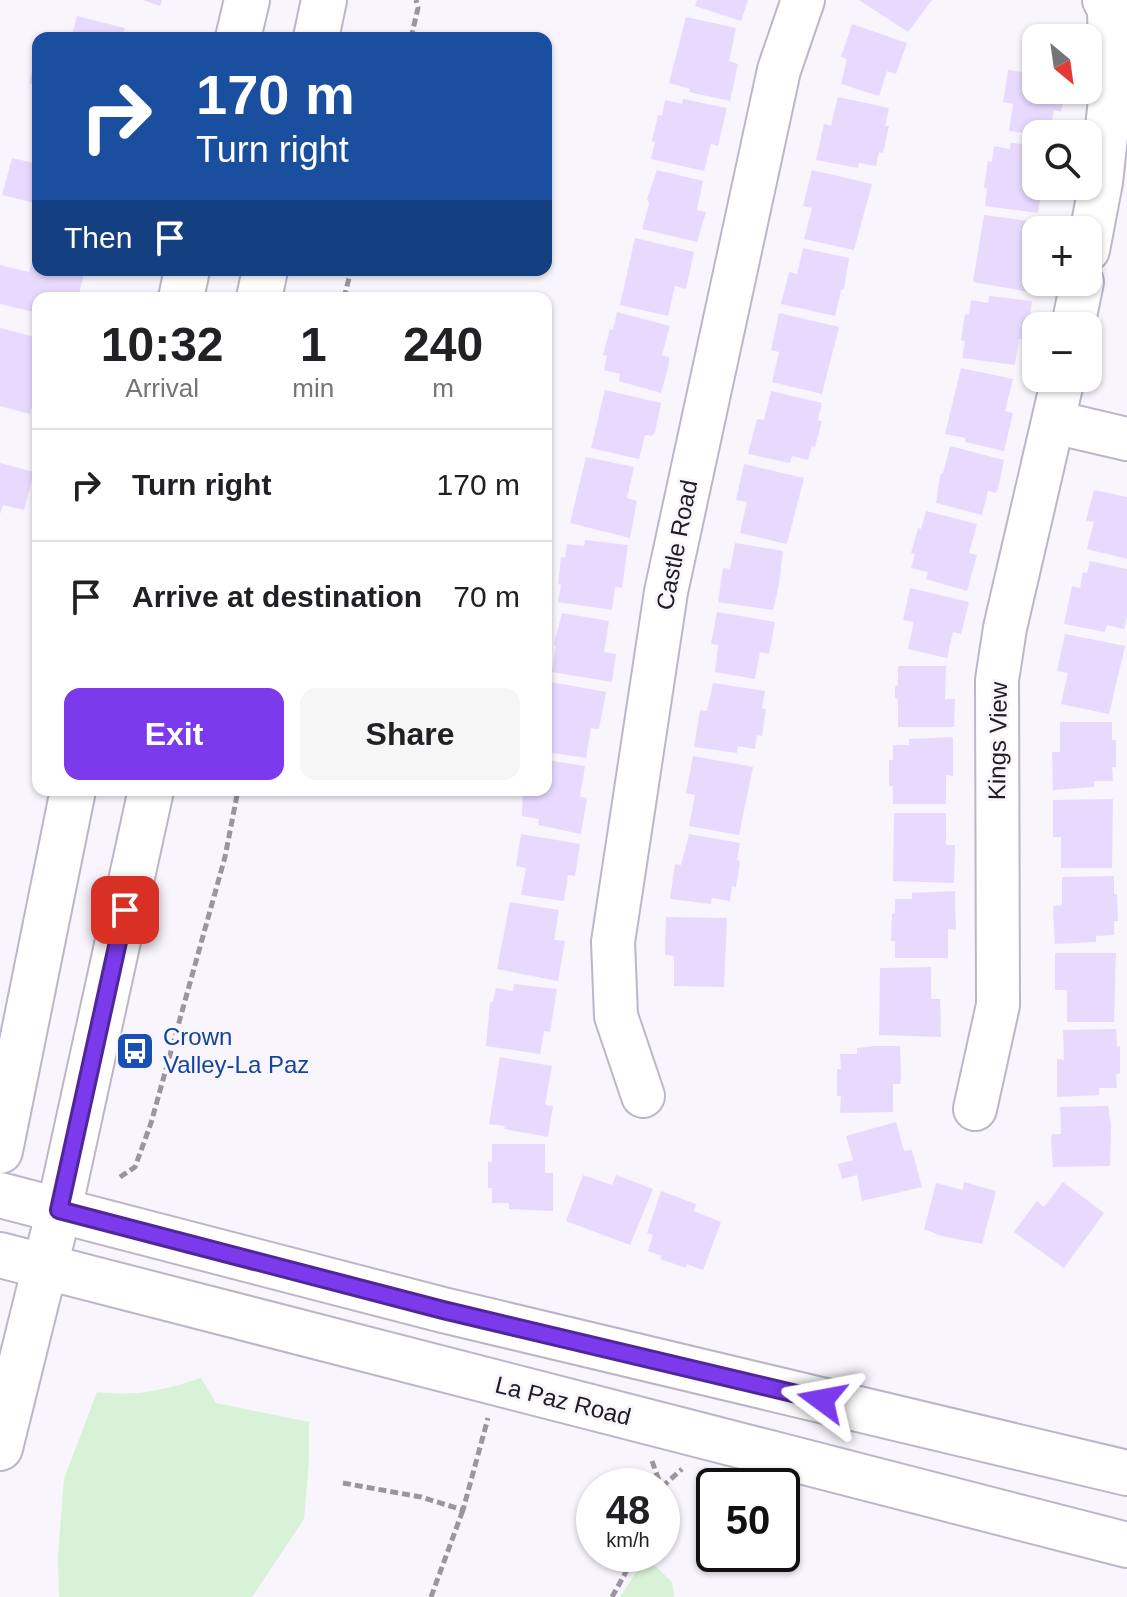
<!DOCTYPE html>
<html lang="en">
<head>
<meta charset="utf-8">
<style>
  body { margin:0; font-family:Arial,sans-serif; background:#f6f6f6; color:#202124; height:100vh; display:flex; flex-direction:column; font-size:30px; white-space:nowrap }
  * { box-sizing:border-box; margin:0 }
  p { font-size:26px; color:#757577 }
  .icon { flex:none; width:44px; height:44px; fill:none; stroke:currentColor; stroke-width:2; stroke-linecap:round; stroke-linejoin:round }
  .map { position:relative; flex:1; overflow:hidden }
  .sheet { position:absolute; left:32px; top:292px; width:520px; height:504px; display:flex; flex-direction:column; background:#fff; border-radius:16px; box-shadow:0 2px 6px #0004 }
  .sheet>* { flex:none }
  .guide { position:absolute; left:32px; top:32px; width:520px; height:244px; border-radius:16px; box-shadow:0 2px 6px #0004; background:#1a4fa0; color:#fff; overflow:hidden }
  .needle { width:52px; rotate:151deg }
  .controls { position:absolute; left:1022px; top:24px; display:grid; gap:16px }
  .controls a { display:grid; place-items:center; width:80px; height:80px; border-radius:16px; background:#fff; box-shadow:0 2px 6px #0004; font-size:40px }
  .speed { position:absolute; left:576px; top:1468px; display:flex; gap:16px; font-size:40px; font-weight:700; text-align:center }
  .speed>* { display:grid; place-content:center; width:104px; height:104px; border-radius:50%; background:#fff; box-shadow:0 2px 6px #0004; line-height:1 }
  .speed small { font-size:20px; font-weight:400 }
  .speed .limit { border:4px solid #111; border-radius:12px; background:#fff; color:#111 }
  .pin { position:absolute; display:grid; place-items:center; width:68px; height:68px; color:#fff; margin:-34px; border-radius:16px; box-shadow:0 4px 12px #0006 }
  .me { position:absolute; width:88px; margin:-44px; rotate:283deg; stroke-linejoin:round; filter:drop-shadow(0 0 6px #0008) }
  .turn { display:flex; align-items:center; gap:28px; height:168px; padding:0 32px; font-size:36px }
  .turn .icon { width:104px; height:104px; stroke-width:2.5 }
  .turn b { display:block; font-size:56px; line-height:68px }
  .then { display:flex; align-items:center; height:76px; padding:0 32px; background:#0003; gap:16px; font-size:30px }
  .eta { display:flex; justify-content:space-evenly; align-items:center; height:136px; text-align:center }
  .eta b { font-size:48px; font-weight:700; line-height:56px }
  .cta { display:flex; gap:16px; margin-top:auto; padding:16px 32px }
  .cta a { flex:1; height:92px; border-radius:16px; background:#7c3aed; color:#fff; font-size:32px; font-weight:700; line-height:92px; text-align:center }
  .cta a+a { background:#f6f6f6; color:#202124 }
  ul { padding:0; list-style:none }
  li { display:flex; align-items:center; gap:24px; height:112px; padding:0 32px; border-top:2px solid #e0e0e0 }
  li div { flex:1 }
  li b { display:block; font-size:30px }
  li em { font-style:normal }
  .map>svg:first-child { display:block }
  .green { fill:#d7f2d6 }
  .building { fill:#e8dafe }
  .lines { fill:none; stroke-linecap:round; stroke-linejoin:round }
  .minor-casing { stroke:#bdb6c8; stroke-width:46 }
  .major-casing { stroke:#bdb6c8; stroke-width:48 }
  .path { stroke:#99969e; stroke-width:5; stroke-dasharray:8 4; stroke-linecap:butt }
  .minor { stroke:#fff; stroke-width:42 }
  .major { stroke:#fff; stroke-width:44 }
  .route-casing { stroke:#51269a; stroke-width:20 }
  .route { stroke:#7c3aed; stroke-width:14 }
  .labels { text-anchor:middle; stroke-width:6; stroke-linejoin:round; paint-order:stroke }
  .street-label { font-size:24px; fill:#1f1c23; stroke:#f8f5fd }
  .transit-label { font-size:24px; fill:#164399; stroke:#f8f5fd; text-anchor:start }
</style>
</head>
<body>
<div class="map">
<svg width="1127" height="1597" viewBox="0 0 1127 1597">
  <rect width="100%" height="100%" fill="#f8f5fd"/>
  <!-- green -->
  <path class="green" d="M201,1378L216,1403L309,1422V1460L304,1519L252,1597H59L58,1555L64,1479L97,1392C137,1397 164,1390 201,1378Z
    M646,1557L672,1582L674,1597H620Z"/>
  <!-- building -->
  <path class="building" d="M143,0H162L160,6Z
    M697,0H748L741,21L695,6Z
    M859,0H932L908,32Z
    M77,16L125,28L122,38H71Z
    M686,17L736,28L729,61L738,64L730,101L689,92L690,89L669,83Z
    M852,24L907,43L896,74L887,71L879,96L841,84L847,59L841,57Z
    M37,50L38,51V86L29,83Z
    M1008,70L1036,74V90H1065L1061,112L1054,110L1050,134L1036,135L1009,131L1013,104L1003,102Z
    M838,97L889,108L885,126H889L883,153L879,152L876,166L859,163L858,168L816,160L824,124L831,126Z
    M683,99L727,108L718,146L711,144L704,171L651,159L655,142L652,141L658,115L662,116L665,100L682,104Z
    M1011,143L1036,145V186H1042L1038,213L985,206L987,188H984L988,161L992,162L994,146L1010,149Z
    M12,158L38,164V204L2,195Z
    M657,170L703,181L697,210L706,212L697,242L642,229L649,204L647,199Z
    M812,170L872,184L854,250L804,239L812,208L803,206Z
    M984,215L1036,222L1031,253L1036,254L1034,293L973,282Z
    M635,238L694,252L686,289L675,286L668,316L620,305Z
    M37,244L38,270H85L78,298H38V313L0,304V265L29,272Z
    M803,248L849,258L844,289L841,290L835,316L781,304L789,272L797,274Z
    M989,296L1032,301L1027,340L1019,339L1015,365L962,358L965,341L961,340L965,314L969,315L971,300L988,303Z
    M617,312L670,326L662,355L669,357V364L661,393L619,381L620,374L604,370L607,356L603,355L610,329L613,330Z
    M779,313L839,327L822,394L772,382L779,352L771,350Z
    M0,328L38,338V382L30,414L0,406Z
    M961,368L1013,379L1005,411L1013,413L1004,451L965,442V438L945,434Z
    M605,390L661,403L655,432L652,436L645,435L639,459L591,448Z
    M771,391L822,403L818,420L822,421L815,447L812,446L808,460L792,456L790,463L748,454L757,419L764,420Z
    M950,446L1004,460L998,489L996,493L988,491L982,515L936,503L940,475L943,473Z
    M586,457L634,467L627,498L637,501L630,538L570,523Z
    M0,463L34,472L24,510L3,505L0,514Z
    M744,464L804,478L787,544L740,533L747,502L736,500Z
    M1094,490L1127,497V559L1087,549L1094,522L1086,521Z
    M926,511L977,524L969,553L977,555L967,591L926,579L928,572L911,568L915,554L911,553L918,528L921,529Z
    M585,540L628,545L622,588L615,587L612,610L558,602L561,585L558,584L561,557L565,558L567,544L584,546Z
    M735,543L783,551L779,584L773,610L718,602L723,568L730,569Z
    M1090,561L1127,569V616L1124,629L1107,625L1105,632L1064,624L1072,586L1080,588L1083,572L1087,573Z
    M910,588L969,602L961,634L953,632L947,658L908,649L914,622L903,620Z
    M717,612L775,622L769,654L760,652L755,679L715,672L718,645L711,644Z
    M562,613L609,621L604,652L616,654L612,682L552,672L556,646L554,644Z
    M1065,634L1125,646L1109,714L1061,704L1068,673L1057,671Z
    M898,666H946L945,699H955L954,727H898V700L895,697V687L898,685Z
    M546,681L606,692L599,729L591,728L586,758L546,752Z
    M713,683L765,691L762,708L766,709L762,736L757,735L755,749L738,746L737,753L694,747L700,710L707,711Z
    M1060,722H1112V740H1116V767H1112L1113,781H1094V787L1053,790L1052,752H1060Z
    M953,737V776L946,775V804H893V786H889V760H893V745H909V739Z
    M693,756L753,767L739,835L689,826L695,795L686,793Z
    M546,760L585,766L580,797L587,798L581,834L538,825L539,819L522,816L523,790H546Z
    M1113,799L1112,868H1061V837H1053V800Z
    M894,813H946V845H955L954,883L893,881Z
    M521,834L580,844L575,876L568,875L564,901L521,895L526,868L516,866Z
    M689,834L740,843L737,860L740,861L736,887L732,886L730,901L712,898L711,904L670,899L675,864L681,865Z
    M1114,876V894H1117L1118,921H1114V935L1096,936V942L1055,944L1053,912L1054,906L1062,905V877Z
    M955,891L956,930L948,929V958H895V941H891L892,914L895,913V899H912V893Z
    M510,902L559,910L554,940L565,941L558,981L497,969Z
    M666,917L727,918L724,987L674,986V956L665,955Z
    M1055,953H1116L1114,1022H1067V990H1055Z
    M931,967V999H940L941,1037L879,1035L880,968Z
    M514,984L557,989L550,1032L544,1031L540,1054L486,1046L490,1002H493L496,988L513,991Z
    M1116,1029L1117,1047L1120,1046V1074H1116L1117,1088H1099V1095L1057,1097V1059L1064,1060L1063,1030Z
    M874,1046H900L901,1079L900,1084H893V1112L840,1113L841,1096H837V1069H841L840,1054H857V1048Z
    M500,1057L552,1066L545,1105L553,1106L548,1137L504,1129L505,1126L489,1124Z
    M1108,1106L1111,1126L1110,1166L1053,1167L1051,1138L1052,1134H1061L1060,1107Z
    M896,1122L904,1151L912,1150L922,1187L862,1201L857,1175L842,1179L838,1164L853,1160L846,1136Z
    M492,1144H545V1173H553V1211L509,1209V1203H492V1188H488V1162H492Z
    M583,1175L612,1185L616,1175L653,1189L630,1245L566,1221Z
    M964,1182L996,1191L982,1244L942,1236L924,1229L936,1183L963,1190Z
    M1063,1182L1104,1213L1064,1268L1014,1232L1037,1201L1044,1207Z
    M661,1191L696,1204L694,1211L721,1222L703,1270L687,1264L686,1268L660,1259L662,1256L648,1251L653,1235L647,1233Z"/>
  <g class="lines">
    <!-- minor casing -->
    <g class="minor-casing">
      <path id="minor" d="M1088,250L1101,182L1111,91L1109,9L1104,0
        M1073,326L1082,282
        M1054,422L1127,439
        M643,1096L616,1016L613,942L666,592L779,70L803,0
        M975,1109L998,1005L997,680L1005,628L1063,378"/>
    </g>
    <!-- major casing -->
    <g class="major-casing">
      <path id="major" d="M238,38L247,0
        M316,38L324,0
        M181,298L187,270
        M259,298L265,270
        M0,1151L73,790
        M0,1195L443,1310L1127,1473
        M0,1255L1127,1545
        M0,1448L59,1210L151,790"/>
    </g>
    <!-- path -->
    <path class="path" d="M411,38L418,8L416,0
      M344,298L351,270
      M120,1177L135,1167L151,1123L225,857L238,790
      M652,1461L661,1486
      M343,1483L421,1497L463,1510L488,1418
      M662,1487L682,1469
      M431,1597L463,1510
      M612,1597L636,1554"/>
    <!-- minor -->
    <use href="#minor" class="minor"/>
    <!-- major -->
    <use href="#major" class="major"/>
  </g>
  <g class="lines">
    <!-- route casing -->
    <g class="route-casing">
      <path id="route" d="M125,910L59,1210L443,1310L822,1400"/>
    </g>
    <!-- route -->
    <use href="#route" class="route"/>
  </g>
  <!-- icons -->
  <defs>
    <g id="bus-square" transform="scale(2)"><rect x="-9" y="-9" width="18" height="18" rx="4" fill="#1a4fb4" stroke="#f8f5fd"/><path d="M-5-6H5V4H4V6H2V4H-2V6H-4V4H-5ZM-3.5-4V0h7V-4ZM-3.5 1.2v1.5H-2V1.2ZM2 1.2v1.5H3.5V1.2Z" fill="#fff"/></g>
  </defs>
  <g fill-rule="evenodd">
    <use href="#bus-square" x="135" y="1051"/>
  </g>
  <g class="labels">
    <!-- street labels -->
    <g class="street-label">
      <text transform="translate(677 545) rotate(-79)" y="8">Castle Road</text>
      <text transform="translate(998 741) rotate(-89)" y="8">Kings View</text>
      <text transform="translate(563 1401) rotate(14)" y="8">La Paz Road</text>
    </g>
    <!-- transit labels -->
    <g class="transit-label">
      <text x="163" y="1045">Crown<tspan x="163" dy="28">Valley-La Paz</tspan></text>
    </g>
  </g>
</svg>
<div class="controls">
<a><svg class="needle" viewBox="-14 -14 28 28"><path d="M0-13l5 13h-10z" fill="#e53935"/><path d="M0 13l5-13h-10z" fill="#757577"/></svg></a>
<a><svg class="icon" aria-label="search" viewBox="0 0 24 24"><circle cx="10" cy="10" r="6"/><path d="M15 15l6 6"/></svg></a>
<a>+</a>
<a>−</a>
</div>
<div class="speed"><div>48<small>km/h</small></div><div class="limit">50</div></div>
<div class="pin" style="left:125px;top:910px;background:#d93025"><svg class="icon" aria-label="arrive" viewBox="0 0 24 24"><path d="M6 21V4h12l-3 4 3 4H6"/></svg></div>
<svg class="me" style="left:822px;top:1400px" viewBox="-20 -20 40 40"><path d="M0-17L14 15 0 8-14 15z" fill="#7c3aed" stroke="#fff" stroke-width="4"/></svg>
<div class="guide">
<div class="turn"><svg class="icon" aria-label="right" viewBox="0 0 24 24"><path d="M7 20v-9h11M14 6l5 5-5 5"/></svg><div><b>170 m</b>Turn right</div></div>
<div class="then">Then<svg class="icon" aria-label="arrive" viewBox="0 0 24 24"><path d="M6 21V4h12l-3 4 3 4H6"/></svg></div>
</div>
<section class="sheet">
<div class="eta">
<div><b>10:32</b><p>Arrival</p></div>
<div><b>1</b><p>min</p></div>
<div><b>240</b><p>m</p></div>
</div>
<ul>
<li><svg class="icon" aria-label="right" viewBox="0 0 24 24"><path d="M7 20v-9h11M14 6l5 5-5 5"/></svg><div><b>Turn right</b></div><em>170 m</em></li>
<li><svg class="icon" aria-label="arrive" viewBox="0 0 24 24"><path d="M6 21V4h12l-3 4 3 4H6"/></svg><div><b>Arrive at destination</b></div><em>70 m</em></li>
</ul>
<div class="cta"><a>Exit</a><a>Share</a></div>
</section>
</div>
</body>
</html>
